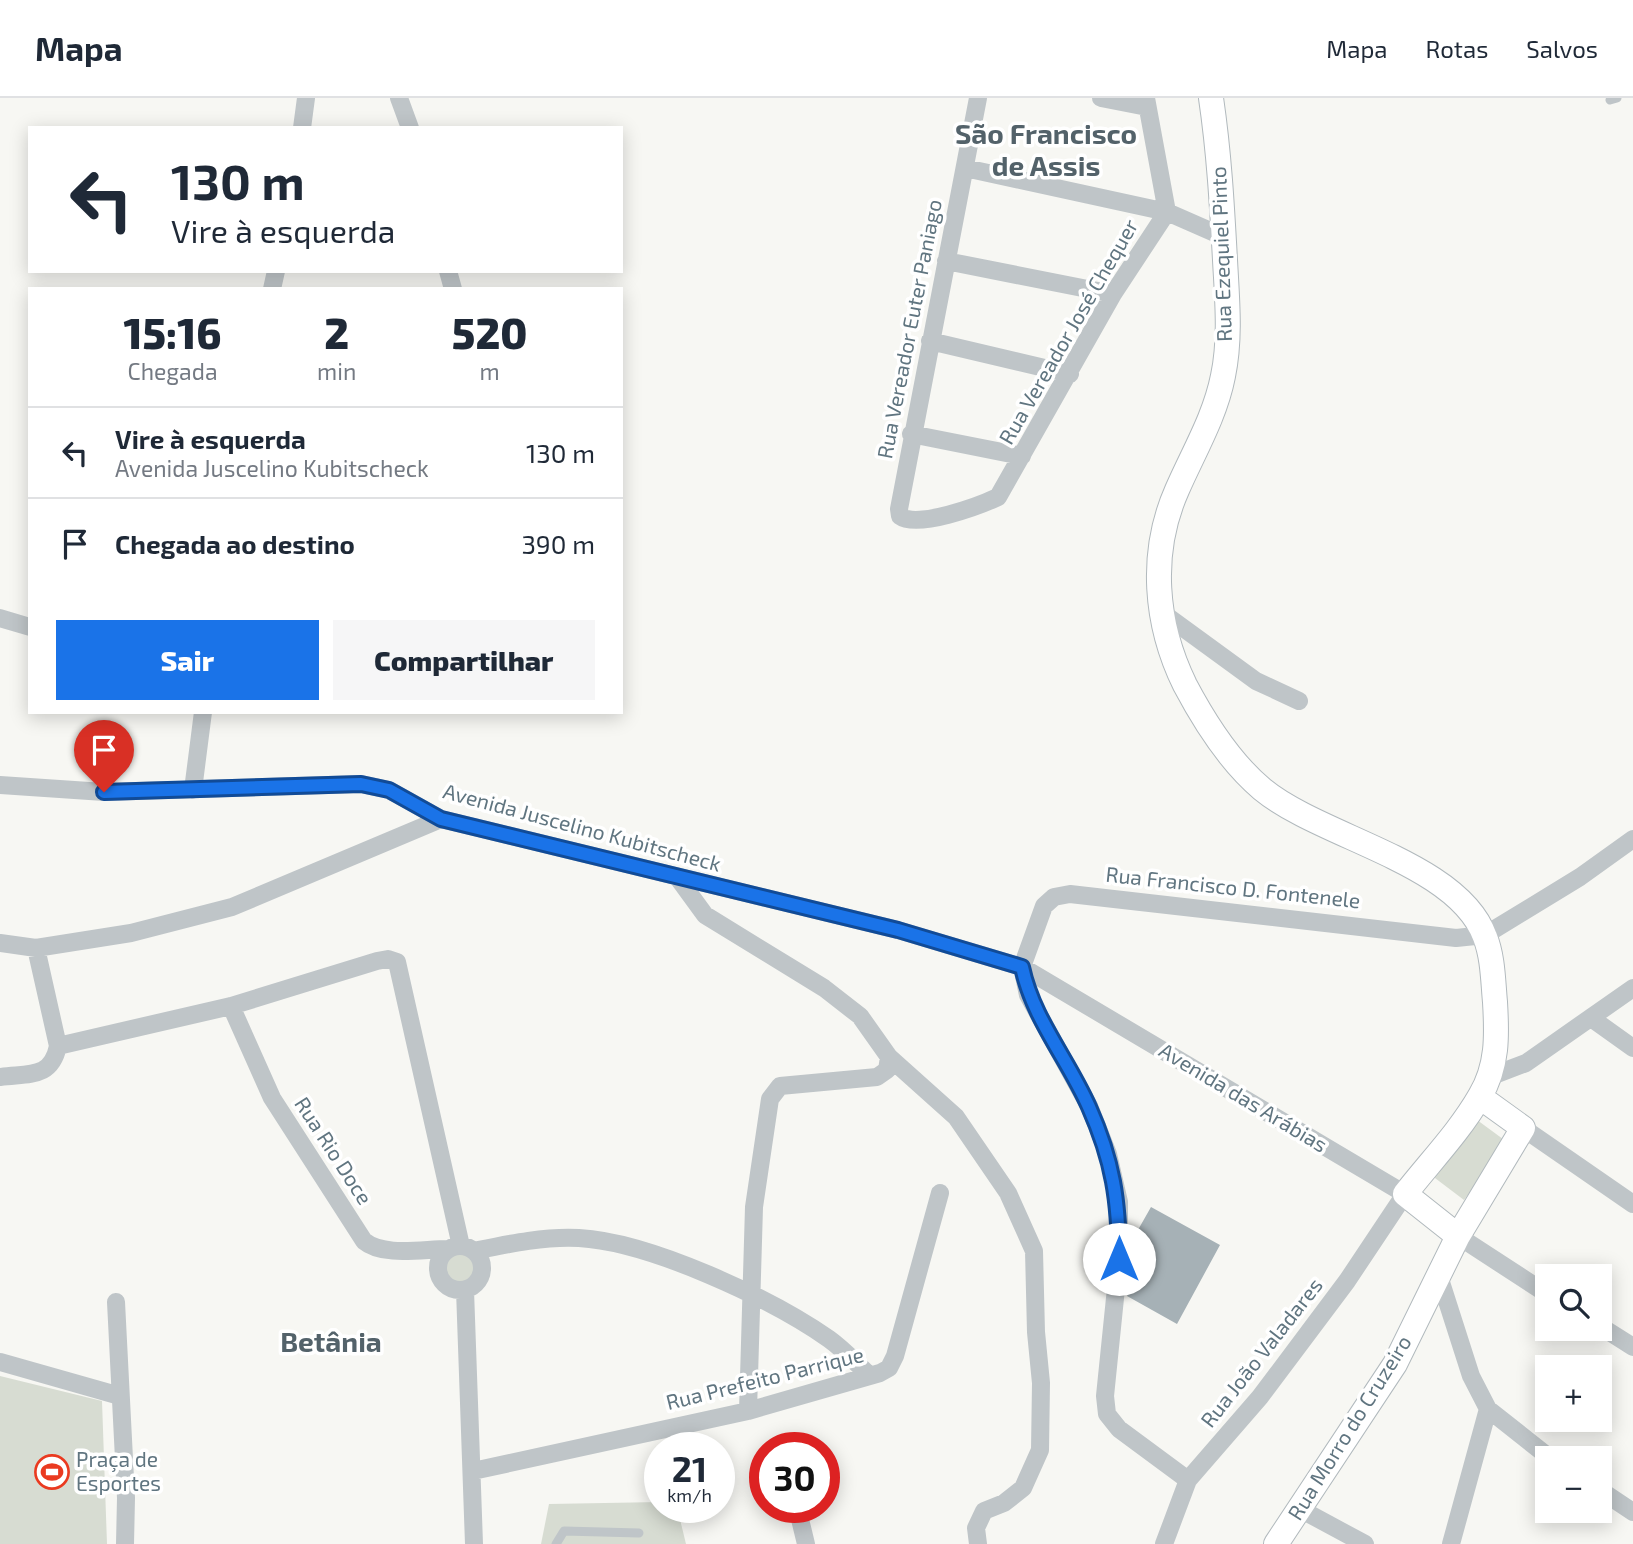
<!DOCTYPE html>
<html lang="pt">
<head>
<meta charset="utf-8">
<style>
  body { margin:0; font-family:"Exo 2",sans-serif; background:#f6f6f7; color:#1f2937; height:100vh; display:flex; flex-direction:column; font-size:26px; white-space:nowrap }
  * { box-sizing:border-box; margin:0 }
  p { font-size:23px; color:#747a83 }
  .icon { flex:none; width:38px; height:38px; fill:none; stroke:currentColor; stroke-width:2; stroke-linecap:round; stroke-linejoin:round }
  .map { position:relative; flex:1; overflow:hidden }
  .panel { position:absolute; left:28px; top:189px; width:595px; height:427px; display:flex; flex-direction:column; background:#fff; border-radius:0px; box-shadow:0 4px 18px #0003 }
  .panel>* { flex:none }
  .banner { position:absolute; left:28px; top:28px; width:595px; height:147px; border-radius:0px; box-shadow:0 4px 18px #0003; background:#fff; color:#1f2937; overflow:hidden }
  .controls { position:absolute; left:1535px; top:1166px; display:grid; gap:14px }
  .controls a { display:grid; place-items:center; width:77px; height:77px; border-radius:0px; background:#fff; box-shadow:0 4px 18px #0003; font-size:35px }
  .speed { position:absolute; left:644px; top:1334px; display:flex; gap:14px; font-size:35px; font-weight:700; text-align:center }
  .speed>* { display:grid; place-content:center; width:91px; height:91px; border-radius:50%; background:#fff; box-shadow:0 4px 18px #0003; line-height:1 }
  .speed small { font-size:18px; font-weight:400 }
  .speed .limit { border:10px solid #d22; background:#fff; color:#111 }
  .pin { position:absolute; display:grid; place-items:center; width:60px; height:60px; color:#fff; margin:-72px -30px; border-radius:50% 50% 50% 0; rotate:-45deg; box-shadow:0 0 7px #0007 }
  .pin .icon { rotate:45deg }
  .me { position:absolute; width:77px; margin:-38px; rotate:0deg; stroke-linejoin:round; filter:drop-shadow(0 0 5px #0008) }
  .turn { display:flex; align-items:center; gap:24px; height:147px; padding:0 28px; font-size:32px }
  .turn .icon { width:91px; height:91px; stroke-width:2.5 }
  .turn b { display:block; font-size:49px; line-height:60px }
  .eta { display:flex; justify-content:space-evenly; align-items:center; height:119px; text-align:center }
  .eta b { font-size:42px; font-weight:800; line-height:49px }
  .primary-button { display:flex; gap:14px; margin-top:auto; padding:14px 28px }
  .primary-button a { flex:1; height:80px; border-radius:0px; background:#1a73e8; color:#fff; font-size:28px; font-weight:800; line-height:80px; text-align:center }
  .primary-button a+a { background:#f6f6f7; color:#1f2937 }
  ul { padding:0; list-style:none }
  li { display:flex; align-items:center; gap:21px; height:91px; padding:0 28px; border-top:2px solid #e0e1e3 }
  li div { flex:1 }
  li b { display:block; font-size:26px }
  li em { font-style:normal }
  header { display:flex; align-items:center; gap:42px; box-sizing:border-box; height:98px; padding:0 35px; background:#fff; border-bottom:2px solid #e0e1e3 }
  header strong { font-size:33px }
  nav { display:flex; gap:38px; margin-inline-start:auto; font-size:24px }
  .map>svg:first-child { display:block }
  .green { fill:#d7dcd2 }
  .building { fill:#a6b1b6 }
  .lines { fill:none; stroke-linecap:round; stroke-linejoin:round }
  .secondary-casing { stroke:#b1b9bd; stroke-width:26 }
  .lane { stroke:#bfc5c8; stroke-width:9 }
  .street { stroke:#bfc5c8; stroke-width:18 }
  .secondary { stroke:#fff; stroke-width:24 }
  .route-casing { stroke:#114b97; stroke-width:18 }
  .route { stroke:#1a73e8; stroke-width:12 }
  .labels { text-anchor:middle; stroke-width:7; stroke-linejoin:round; paint-order:stroke }
  .street-label { font-size:21px; fill:#607580; stroke:#fff }
  .poi-label { font-size:21px; fill:#607580; stroke:#fff; text-anchor:start }
  .district-label { font-size:28px; font-weight:bold; fill:#53626a; stroke:#fff }
</style>
</head>
<body>
<header>
<strong>Mapa</strong>
<nav><a>Mapa</a><a>Rotas</a><a>Salvos</a></nav>
</header>
<div class="map">
<svg width="1633" height="1446" viewBox="0 0 1633 1446">
  <rect width="100%" height="100%" fill="#f7f7f3"/>
  <!-- green -->
  <path class="green" d="M1473,1019L1507,1044L1464,1102L1431,1077Z
    M440 1170a19 19 0 1 1 38 0a19 19 0 1 1-38 0Z
    M0,1278L102,1303L107,1446H0Z
    M660,1404V1409H677L686,1446H541L549,1406Z"/>
  <!-- building -->
  <path class="building" d="M1151,1109L1220,1147L1177,1226L1127,1198L1148,1161L1130,1151V1146Z"/>
  <g class="lines">
    <!-- secondary casing -->
    <g class="secondary-casing">
      <path id="secondary" d="M1211,0C1219,54 1222,107 1225,162C1227,200 1231,240 1223,278C1215,319 1193,355 1177,392C1149,455 1155,526 1185,587C1204,623 1230,664 1262,691C1321,740 1458,764 1485,839C1493,859 1493,883 1495,904C1497,937 1498,968 1480,998C1460,1033 1430,1064 1405,1096L1458,1138
        M1276,1446L1395,1266L1458,1138L1523,1030L1480,999"/>
    </g>
    <!-- lane -->
    <path class="lane" d="M1610,2L1617,0
      M556,1446L564,1433L639,1435"/>
    <!-- street -->
    <path class="street" d="M399,0L410,30
      M978,0L899,411L900,418C917,431 979,408 998,399L1113,196L1167,114L1146,0
      M1101,0L1147,9
      M302,30L306,0
      M965,70L1167,114L1224,139
      M946,163L1113,196
      M448,173L453,191
      M272,191L276,173
      M930,243L1070,276
      M911,336L1022,358
      M1160,513L1256,583L1299,603
      M0,520L30,529
      M0,687L104,694L361,686L389,692L441,721L898,832L1022,869L1405,1096L1347,1183L1260,1299L1188,1382L1164,1446
      M193,692L203,614
      M678,780L705,817L824,890L860,918L889,959L956,1019L1008,1095L1034,1153L1036,1234L1041,1285L1040,1352L1023,1390L1004,1405L984,1413L976,1430L978,1446
      M0,845L36,850L131,835L232,809L441,721
      M231,908L272,1000L364,1143C383,1159 423,1151 447,1151
      M1591,920L1633,950
      M58,948L231,908L377,863L388,861L397,864L461,1148
      M0,979C29,975 51,981 58,948L36,850
      M1489,979L1526,965L1633,890
      M1523,1030L1633,1106
      M1458,1138L1547,1196
      M438 1170a22 22 0 1 1 44 0a22 22 0 1 1-44 0Z
      M474,1153C508,1146 545,1138 579,1140C650,1144 770,1200 829,1241C843,1251 856,1265 869,1277
      M1438,1175L1471,1278L1488,1311L1550,1360
      M465,1192L474,1446
      M116,1204L126,1400L125,1446
      M1600,1228L1633,1249
      M0,1264L120,1298
      M748,1313L754,1109L770,1001L780,988L877,979L887,972L889,959
      M473,1373L748,1313L880,1275L889,1270L895,1258L940,1095
      M1188,1382L1119,1331L1107,1316L1105,1298L1119,1161V1104L1108,1056L1089,1008L1028,897L1022,869L1044,808L1054,799L1070,796L1456,840L1485,837L1580,779L1633,741
      M1600,1392L1633,1414
      M1300,1411L1365,1446
      M799,1417L806,1446
      M1451,1446L1488,1311"/>
    <!-- secondary -->
    <use href="#secondary" class="secondary"/>
  </g>
  <g class="lines">
    <!-- route casing -->
    <g class="route-casing">
      <path id="route" d="M104,694L361,686L389,692L441,721L898,832L1022,869C1033,921 1068,961 1089,1009C1113,1063 1119,1103 1119,1161"/>
    </g>
    <!-- route -->
    <use href="#route" class="route"/>
  </g>
  <!-- icons -->
  <defs>
    <g id="stadium-ring" transform="scale(1.75)"><circle r="9.5" fill="#fff" stroke="#ea3a20" stroke-width="1.5"/><path d="M0-5a6.5 5 0 1 0 0 10a6.5 5 0 1 0 0-10ZM-3.5-1.8h7v3.6h-7Z" fill="#ea3a20"/></g>
  </defs>
  <g fill-rule="evenodd">
    <use href="#stadium-ring" x="52" y="1374"/>
  </g>
  <g class="labels">
    <!-- street labels -->
    <g class="street-label">
      <text transform="translate(1222 156) rotate(-92)" y="7">Rua Ezequiel Pinto</text>
      <text transform="translate(910 231) rotate(-79)" y="7">Rua Vereador Euter Paniago</text>
      <text transform="translate(1069 234) rotate(-60)" y="7">Rua Vereador José Chequer</text>
      <text transform="translate(582 730) rotate(15)" y="7">Avenida Juscelino Kubitscheck</text>
      <text transform="translate(1233 790) rotate(6)" y="7">Rua Francisco D. Fontenele</text>
      <text transform="translate(1243 1000) rotate(31)" y="7">Avenida das Arábias</text>
      <text transform="translate(333 1053) rotate(57)" y="7">Rua Rio Doce</text>
      <text transform="translate(1262 1255) rotate(-52)" y="7">Rua João Valadares</text>
      <text transform="translate(765 1281) rotate(-14)" y="7">Rua Prefeito Parrique</text>
      <text transform="translate(1350 1330) rotate(-58)" y="7">Rua Morro do Cruzeiro</text>
    </g>
    <!-- poi labels -->
    <g class="poi-label">
      <text x="76" y="1369">Praça de<tspan x="76" dy="24">Esportes</tspan></text>
    </g>
    <!-- district labels -->
    <g class="district-label">
      <text x="1046" y="46">São Francisco<tspan x="1046" dy="32">de Assis</tspan></text>
      <text x="331" y="1254">Betânia</text>
    </g>
  </g>
</svg>
<div class="controls">
<a><svg class="icon" aria-label="search" viewBox="0 0 24 24"><circle cx="10" cy="10" r="6"/><path d="M15 15l6 6"/></svg></a>
<a>+</a>
<a>−</a>
</div>
<div class="speed"><div>21<small>km/h</small></div><div class="limit">30</div></div>
<div class="pin" style="left:104px;top:694px;background:#d93025"><svg class="icon" aria-label="arrive" viewBox="0 0 24 24"><path d="M6 21V4h12l-3 4 3 4H6"/></svg></div>
<svg class="me" style="left:1119px;top:1161px" viewBox="-20 -20 40 40"><circle r="19" fill="#fff"/><path d="M0-13L10 11 0 6-10 11z" fill="#1a73e8"/></svg>
<div class="banner">
<div class="turn"><svg class="icon" aria-label="left" viewBox="0 0 24 24"><path d="M17 20v-9H6M10 6l-5 5 5 5"/></svg><div><b>130 m</b>Vire à esquerda</div></div>
</div>
<section class="panel">
<div class="eta">
<div><b>15:16</b><p>Chegada</p></div>
<div><b>2</b><p>min</p></div>
<div><b>520</b><p>m</p></div>
</div>
<ul>
<li><svg class="icon" aria-label="left" viewBox="0 0 24 24"><path d="M17 20v-9H6M10 6l-5 5 5 5"/></svg><div><b>Vire à esquerda</b><p>Avenida Juscelino Kubitscheck</p></div><em>130 m</em></li>
<li><svg class="icon" aria-label="arrive" viewBox="0 0 24 24"><path d="M6 21V4h12l-3 4 3 4H6"/></svg><div><b>Chegada ao destino</b></div><em>390 m</em></li>
</ul>
<div class="primary-button"><a>Sair</a><a>Compartilhar</a></div>
</section>
</div>
</body>
</html>
